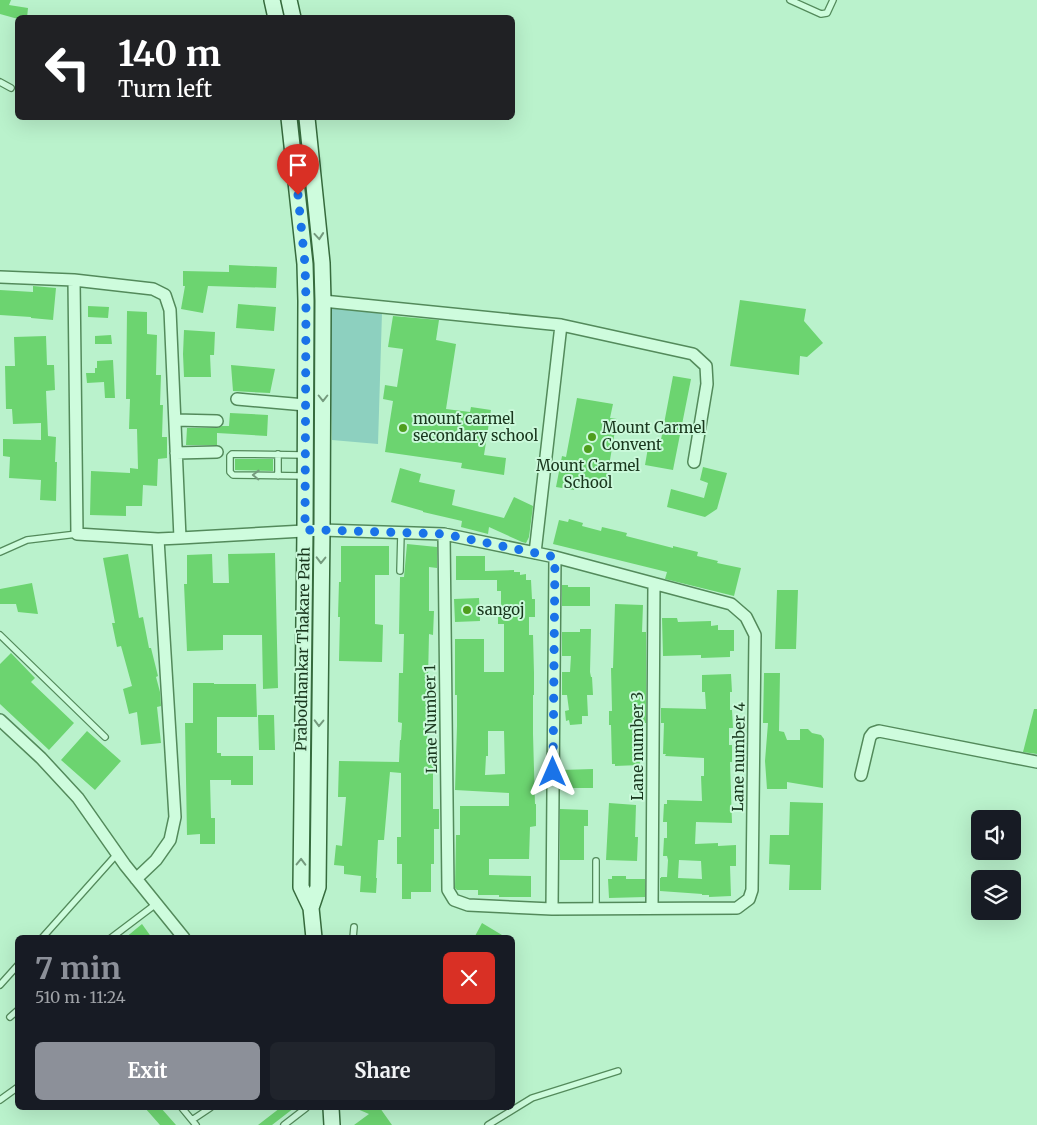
<!DOCTYPE html>
<html lang="en">
<head>
<meta charset="utf-8">
<style>
  body { margin:0; font-family:Merriweather,serif; background:#20242c; color:#f1f3f6; height:100vh; display:flex; flex-direction:column; font-size:19px; white-space:nowrap }
  * { box-sizing:border-box; margin:0 }
  p { font-size:16px; color:#9ea1a6 }
  .icon { flex:none; width:28px; height:28px; fill:none; stroke:currentColor; stroke-width:2; stroke-linecap:round; stroke-linejoin:round }
  .map { position:relative; flex:1; overflow:hidden }
  .side { position:absolute; left:15px; top:935px; width:500px; height:175px; display:flex; flex-direction:column; background:#171b24; border-radius:8px; box-shadow:0 5px 20px #0002 }
  .side>* { flex:none }
  .banner { position:absolute; left:15px; top:15px; width:500px; height:105px; border-radius:8px; box-shadow:0 5px 20px #0002; background:#202124; color:#fff; overflow:hidden }
  .buttons { position:absolute; left:971px; top:810px; display:grid; gap:10px }
  .buttons a { display:grid; place-items:center; width:50px; height:50px; border-radius:8px; background:#171b24; box-shadow:0 5px 20px #0002; font-size:25px }
  .pin { position:absolute; display:grid; place-items:center; width:42px; height:42px; color:#fff; margin:-51px -21px; border-radius:50% 50% 50% 0; rotate:-45deg; box-shadow:0 0 5px #0007 }
  .pin .icon { rotate:45deg }
  .me { position:absolute; width:55px; margin:-28px; rotate:0deg; stroke-linejoin:round; filter:drop-shadow(0 0 4px #0008) }
  .turn { display:flex; align-items:center; gap:18px; height:105px; padding:0 20px; font-size:22px }
  .turn .icon { width:65px; height:65px; stroke-width:2.5 }
  .turn b { display:block; font-size:35px; line-height:42px }
  .round { display:grid; place-items:center; flex:none; width:52px; height:52px; border-radius:8px; background:#20242c }
  .head { display:flex; align-items:center; justify-content:space-between; height:85px; padding:0 20px }
  h1 { font-size:30px; font-weight:700; line-height:38px; color:#8c9099 }
  .action { display:flex; gap:10px; margin-top:auto; padding:10px 20px }
  .action a { flex:1; height:58px; border-radius:8px; background:#8c9099; color:#fff; font-size:20px; font-weight:700; line-height:58px; text-align:center }
  .action a+a { background:#20242c; color:#f1f3f6 }
  .map>svg:first-child { display:block }
  .green { fill:#8dd0bf }
  .building { fill:#6cd470; fill-rule:evenodd }
  .lines { fill:none; stroke-linecap:round; stroke-linejoin:round }
  .lane-casing { stroke:#538a5b; stroke-width:8 }
  .street-casing { stroke:#538a5b; stroke-width:14 }
  .secondary-casing { stroke:#366b3d; stroke-width:18 }
  .lane { stroke:#cefcdd; stroke-width:5.5 }
  .street { stroke:#cefcdd; stroke-width:11 }
  .secondary { stroke:#cefcdd; stroke-width:15 }
  .oneway { stroke:#749a7d }
  .route { stroke:#1a73e8; stroke-width:9; stroke-dasharray:0 16.2 }
  .poi-dot { fill:#4f9e1d; stroke:#caf9da; stroke-width:2 }
  .labels { text-anchor:middle; stroke-width:4; stroke-linejoin:round; paint-order:stroke }
  .poi-label { font-size:15px; fill:#19371d; stroke:#caf9da; text-anchor:start }
  .street-label { font-size:15px; fill:#19371d; stroke:#caf9da }
</style>
</head>
<body>
<div class="map">
<svg width="1037" height="1125" viewBox="0 0 1037 1125">
  <rect width="100%" height="100%" fill="#baf2cc"/>
  <!-- green -->
  <path class="green" d="M329,308L382,312L378,444L332,440Z"/>
  <!-- building -->
  <path class="building" d="M0,0H11L9,5L28,8L27,18H18V19L0,14Z
    M229,265L277,267L276,288L208,286L203,313L181,309L185,286H183V271L229,272Z
    M33,286L56,288L53,320L31,318V317L0,315V290L33,292Z
    M740,300L806,309L804,321L823,343L807,357L800,356L799,375L730,366Z
    M238,304L276,307L274,331L236,328Z
    M88,306L109,307L108,318L88,317Z
    M127,311L147,312V334L157,335L156,375H161L160,405H163L162,437H167V458L158,459L157,486L143,485L142,506H126V516L90,515L91,471L130,473V468L138,469L137,429H129L130,399H126Z
    M393,316L439,320L436,340L456,344L446,409L470,412L471,407L491,410L484,455L506,458L504,475L461,468L462,463L385,452L393,401L383,399L385,385L397,387L403,349L388,347Z
    M184,330L215,332L214,355H210L211,377H184L183,354Z
    M111,335L112,344H95V336Z
    M46,336L47,365H54L55,390L46,391L48,436L56,437L55,462H57L56,501L40,500L41,480L9,478L10,457L3,456V439L41,440V423L13,424L12,409H6L5,366H15L14,337Z
    M113,360L115,398H105L104,382L87,383L86,373H95V368H97V361Z
    M231,365L275,369L270,393L233,391Z
    M673,376L691,379L673,470L645,465L649,442L660,445Z
    M577,398L613,404L610,418L617,419L605,489L575,483L574,490L556,487L562,456L566,457Z
    M230,413L268,415L267,436L217,433V445H186L187,428H217L222,426H229Z
    M235,459H273V471L235,470Z
    M703,467L727,473L717,509L705,517L667,507L671,489L704,498L708,483L700,480Z
    M400,468L421,474L419,482L455,490L452,505L504,518L514,497L533,506L529,537L526,543L522,542L489,527L488,534L461,527L462,521L423,512V511L391,502Z
    M569,519L583,523L582,526L601,531L602,527L627,533L626,536L673,548V546L698,552L697,556L718,561L717,563L741,568L734,596L665,579L667,572L553,544L559,520L568,522Z
    M407,544L437,547V568L429,567V611H434L433,635L429,634L428,679H435V700H433L432,724H428L427,740H433V809H439V829H434V864H431V892H411V899H402V864H397V837H401V773L390,772L384,840H378L376,878H377L376,893L360,892L361,876L344,874V866L334,865L336,845L342,846L346,797H338L339,761L399,762L400,740H401L402,723L398,722L399,673H403L404,634H399L400,577H404Z
    M341,546H389V575H375V624L383,625L382,662L339,661L340,617H338L339,582H341Z
    M275,553L278,688L263,689L262,635H223V650L187,651L184,584H187V555L212,554L213,583H229L228,554Z
    M128,554L139,618L143,617L149,648H151L158,676L156,677L160,692L161,706L157,707L161,743L141,745L137,712L129,714L123,689L132,686L121,646L117,647L112,623H115L103,558Z
    M456,556H485V571L514,570V572H520V575L526,574V580H531L532,599H535V617H529V635H533L534,673V695H533V734L535,804H536V826L530,827L529,859H489V875L531,876V897H499V895H478V890H457L455,888L456,835H460V806H509V793L455,790L457,726V695H455V639H484V672H504V624H498V608H501V591H497V580H456ZM488,731H504L505,774L485,775L486,756H488Z
    M32,583L38,614L18,612L16,604H0V589Z
    M562,585H568V587H590V606H562Z
    M777,590H798L796,649H775Z
    M479,598L480,621L455,622L454,599Z
    M615,604L643,605L642,632H646V723H640L641,729H637V745H639L640,765L615,766V764H612L611,725H609V711H612L611,668H613Z
    M662,618H677L678,622L711,621V626L718,625V630H734V651H730V657L701,658V655L663,656Z
    M580,629H591L590,672L591,677H592L593,695H587L588,716H582V724L570,725L569,720L566,721L565,711L569,710L567,695H562V672H570L571,656H562V632H580Z
    M11,653L35,678L31,682L74,723L49,750L0,704V664Z
    M764,673H780L779,731L784,732L787,740H800V729H808L812,733L821,735L824,739L823,788L787,782V789H767L765,761L768,723H763Z
    M731,674L732,692H730V710H732L733,728H729V745H732V762H730L732,823L696,822L695,844L718,843V846L736,845V866H730L731,896L709,897V895H702V894L660,891V878H661V877H667L668,860L667,856H663L664,838H667V822H663L664,804H667V800L702,801L701,776H704V758L665,756L666,754H663L664,723H661V708L706,709L705,692H702V675ZM679,860L701,861L702,879L678,878Z
    M193,683H214V684H256L257,717H217V753H221V756H253V785H231V780H210L211,818H215V844H200V834L187,835L185,723H193Z
    M1034,709H1037V754L1023,752Z
    M258,715H274L275,750H259Z
    M87,731L121,761L95,790L61,760Z
    M593,769V788H561V770Z
    M790,802L823,803L821,890H789L790,865L769,864L770,835H789Z
    M609,803L636,805L635,837H638L637,861L606,860Z
    M560,809L588,810V826H584V860H560Z
    M612,876H626V879H645V897L609,898L608,879H612Z
    M482,923L507,938H474Z
    M142,924L152,938H125Z
    M145,1108H161L176,1125H160Z
    M280,1108H294L272,1125H258Z
    M355,1108H380L392,1125H354L369,1114Z"/>
  <g class="lines">
    <!-- lane casing -->
    <g class="lane-casing">
      <path id="lane" d="M790,0L821,14L827,13L833,0
        M0,82L11,88
        M278,454V476
        M304,455L232,454L230,456V472L233,475L305,476
        M0,552L27,540L77,534
        M400,571L401,533
        M0,635L105,737
        M596,861V909
        M42,938L117,854
        M111,938L156,904
        M353,938L354,927
        M0,985L18,965
        M10,1017L18,1010
        M0,1100L18,1087
        M182,1108L196,1125
        M192,1120L210,1108
        M284,1125L306,1108
        M488,1125L532,1098L618,1071"/>
    </g>
    <!-- street casing -->
    <g class="street-casing">
      <path id="street" d="M0,277L74,280L153,289L165,295L170,310L180,538L158,539L175,817L170,840L156,860L136,879
        M74,280L77,534L158,539
        M323,301L561,325L693,354L706,366L707,384L694,462
        M237,399L305,405
        M175,420L217,421
        M176,453L217,452
        M180,538L322,530L444,534L555,557L731,604L746,617L755,635L752,890L749,899L737,908L552,909L468,905L454,900L448,890L444,534
        M535,553L561,325
        M0,720L41,758L78,798L125,865L184,938
        M861,775L870,737L873,733L879,731L1037,762
        M652,908L654,584
        M552,909L555,557"/>
    </g>
    <!-- secondary casing -->
    <g class="secondary-casing">
      <path id="secondary" d="M272,0L276,18
        M289,0L293,18
        M289,118L305,264L306,301L305,530L301,887L311,908L314,938
        M307,118L322,263L323,301L322,530L318,887L311,908
        M331,1108L332,1125"/>
    </g>
    <!-- lane -->
    <use href="#lane" class="lane"/>
    <!-- street -->
    <use href="#street" class="street"/>
    <!-- secondary -->
    <use href="#secondary" class="secondary"/>
  </g>
  <!-- one-way arrows -->
  <defs><path id="oneway-chevron" d="M-2-3.5L2.5 0L-2 3.5" fill="none" stroke-width="1.6" stroke-linecap="round" stroke-linejoin="round" transform="scale(1.25)"/></defs>
  <g class="oneway">
    <use href="#oneway-chevron" transform="translate(319 236) rotate(85)"/>
    <use href="#oneway-chevron" transform="translate(323 398) rotate(90)"/>
    <use href="#oneway-chevron" transform="translate(256 475) rotate(-179)"/>
    <use href="#oneway-chevron" transform="translate(321 560) rotate(91)"/>
    <use href="#oneway-chevron" transform="translate(319 723) rotate(91)"/>
    <use href="#oneway-chevron" transform="translate(301 862) rotate(-89)"/>
  </g>
  <g class="lines">
    <!-- route -->
    <path class="route" d="M298,195L305,264L306,301L305,530H322L444,534L555,557L553,772"/>
  </g>
  <!-- markers -->
  <g class="poi-dot">
    <circle cx="403" cy="428" r="5"/>
    <circle cx="592" cy="437" r="5"/>
    <circle cx="588" cy="449" r="5"/>
    <circle cx="467" cy="610" r="5"/>
  </g>
  <g class="labels">
    <!-- poi labels -->
    <g class="poi-label">
      <text x="413" y="424">mount carmel<tspan x="413" dy="17">secondary school</tspan></text>
      <text x="602" y="433">Mount Carmel<tspan x="602" dy="17">Convent</tspan></text>
      <text x="588" y="471" text-anchor="middle">Mount Carmel<tspan x="588" dy="17">School</tspan></text>
      <text x="477" y="615">sangoj</text>
    </g>
    <!-- street labels -->
    <g class="street-label">
      <text transform="translate(303 649) rotate(-89)" y="5">Prabodhankar Thakare Path</text>
      <text transform="translate(431 719) rotate(-91)" y="5">Lane Number 1</text>
      <text transform="translate(638 746) rotate(-90)" y="5">Lane number 3</text>
      <text transform="translate(739 757) rotate(-89)" y="5">Lane number 4</text>
    </g>
  </g>
</svg>
<div class="buttons">
<a><svg class="icon" aria-label="sound" viewBox="0 0 24 24"><path d="M4 9h4l5-4v14l-5-4H4zM17 9q2 3 0 6"/></svg></a>
<a><svg class="icon" aria-label="layers" viewBox="0 0 24 24"><path d="M12 4l9 5-9 5-9-5zM3 14l9 5 9-5"/></svg></a>
</div>
<div class="pin" style="left:298px;top:195px;background:#d93025"><svg class="icon" aria-label="arrive" viewBox="0 0 24 24"><path d="M6 21V4h12l-3 4 3 4H6"/></svg></div>
<svg class="me" style="left:553px;top:772px" viewBox="-20 -20 40 40"><path d="M0-17L14 15 0 8-14 15z" fill="#1a73e8" stroke="#fff" stroke-width="4"/></svg>
<div class="banner">
<div class="turn"><svg class="icon" aria-label="left" viewBox="0 0 24 24"><path d="M17 20v-9H6M10 6l-5 5 5 5"/></svg><div><b>140 m</b>Turn left</div></div>
</div>
<section class="side">
<div class="head"><div><h1>7 min</h1><p>510 m · 11:24</p></div><a class="round" style="background:#d93025;color:#fff"><svg class="icon" aria-label="close" viewBox="0 0 24 24"><path d="M6 6l12 12M18 6L6 18"/></svg></a></div>
<div class="action"><a>Exit</a><a>Share</a></div>
</section>
</div>
</body>
</html>
